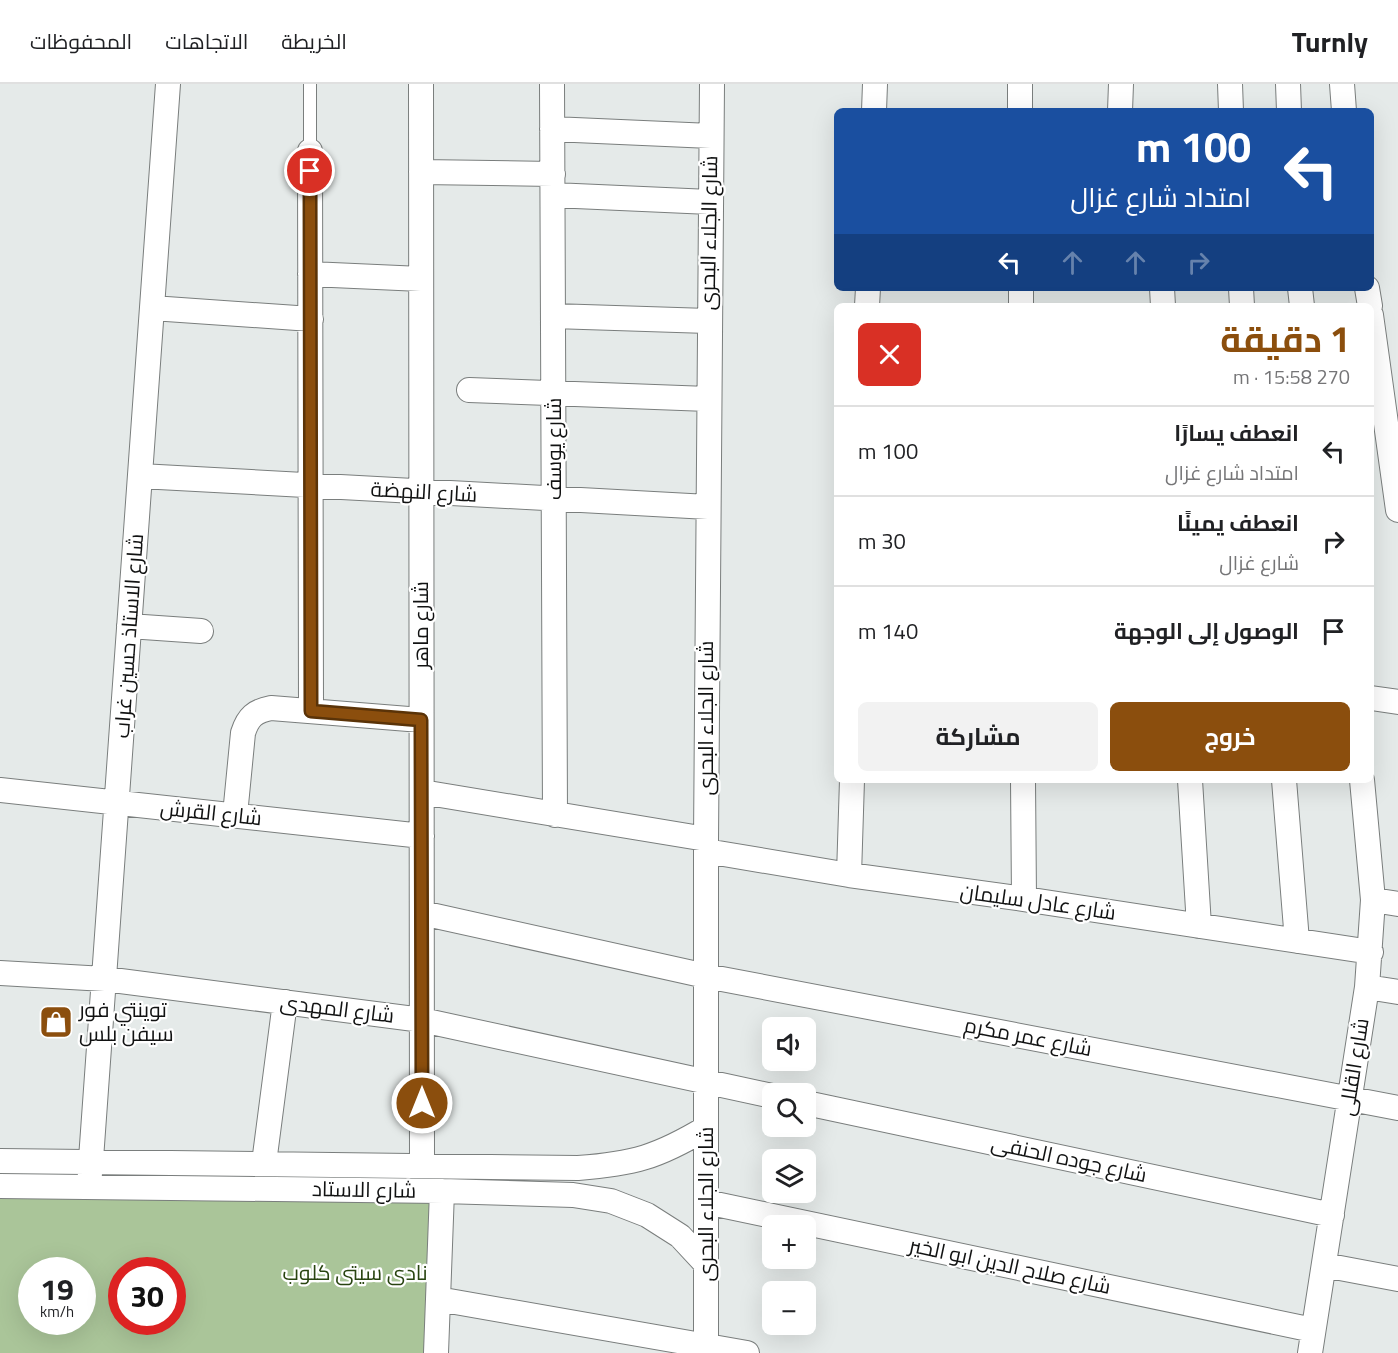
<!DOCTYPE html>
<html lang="ar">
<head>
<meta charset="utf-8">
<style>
  body { margin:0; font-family:"Titillium Web",Cairo,sans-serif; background:#f2f2f2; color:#202124; direction:rtl; height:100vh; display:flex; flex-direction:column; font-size:22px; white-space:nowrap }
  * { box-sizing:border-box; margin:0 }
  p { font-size:20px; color:#757577 }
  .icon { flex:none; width:33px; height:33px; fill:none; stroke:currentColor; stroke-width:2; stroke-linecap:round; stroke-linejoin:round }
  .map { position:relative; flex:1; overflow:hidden; direction:ltr }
  .panel { position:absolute; left:834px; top:219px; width:540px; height:480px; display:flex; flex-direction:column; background:#fff; border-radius:9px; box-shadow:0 6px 24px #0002; direction:rtl }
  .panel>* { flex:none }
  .banner { position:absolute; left:834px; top:24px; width:540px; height:183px; border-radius:9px; box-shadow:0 6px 24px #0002; direction:rtl; background:#1a4fa0; color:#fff; overflow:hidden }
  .controls { position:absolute; left:762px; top:933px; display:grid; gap:12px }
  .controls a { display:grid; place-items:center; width:54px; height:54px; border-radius:9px; background:#fff; box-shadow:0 6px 24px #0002; font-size:30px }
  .speed { position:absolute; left:18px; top:1173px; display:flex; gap:12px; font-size:30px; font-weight:700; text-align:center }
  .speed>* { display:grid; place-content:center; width:78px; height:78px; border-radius:50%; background:#fff; box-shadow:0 6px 24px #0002; line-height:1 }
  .speed small { font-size:15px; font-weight:400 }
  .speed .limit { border:9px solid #d22; background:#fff; color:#111 }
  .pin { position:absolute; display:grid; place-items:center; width:51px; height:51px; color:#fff; margin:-26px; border:3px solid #fff; border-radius:50%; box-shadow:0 2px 6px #0007 }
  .me { position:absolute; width:66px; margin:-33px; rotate:0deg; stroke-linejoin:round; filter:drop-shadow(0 0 4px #0008) }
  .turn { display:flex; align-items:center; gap:21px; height:126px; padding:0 24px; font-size:27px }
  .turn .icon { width:78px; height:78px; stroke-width:2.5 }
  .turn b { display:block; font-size:42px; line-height:51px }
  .lanes { display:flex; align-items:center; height:57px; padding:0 24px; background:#0003; justify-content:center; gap:30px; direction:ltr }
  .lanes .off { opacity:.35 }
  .round { display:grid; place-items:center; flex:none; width:63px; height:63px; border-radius:9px; background:#f2f2f2 }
  .overview { display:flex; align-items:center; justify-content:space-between; height:102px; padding:0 24px }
  h1 { font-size:36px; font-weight:700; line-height:45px; color:#8b4e0d }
  .action { display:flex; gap:12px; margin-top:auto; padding:12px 24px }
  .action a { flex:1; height:69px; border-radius:9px; background:#8b4e0d; color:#fff; font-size:24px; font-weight:700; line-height:69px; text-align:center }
  .action a+a { background:#f2f2f2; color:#202124 }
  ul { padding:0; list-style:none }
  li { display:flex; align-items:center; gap:18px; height:90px; padding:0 24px; border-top:2px solid #e0e0e0 }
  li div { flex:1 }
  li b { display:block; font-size:22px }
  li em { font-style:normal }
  header { display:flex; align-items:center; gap:36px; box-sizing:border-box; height:84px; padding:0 30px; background:#fff; border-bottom:2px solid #e0e0e0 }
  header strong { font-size:28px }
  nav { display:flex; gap:33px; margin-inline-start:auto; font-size:21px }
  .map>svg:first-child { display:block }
  .green { fill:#aac599; fill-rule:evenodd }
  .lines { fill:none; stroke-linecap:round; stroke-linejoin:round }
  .lane-casing { stroke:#7a7e7d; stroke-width:14 }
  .street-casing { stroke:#7a7e7d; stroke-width:26 }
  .lane { stroke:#fff; stroke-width:12 }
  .street { stroke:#fff; stroke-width:24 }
  .route-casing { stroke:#5a3308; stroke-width:15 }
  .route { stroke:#8b4e0d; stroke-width:10 }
  .labels { text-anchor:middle; stroke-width:4.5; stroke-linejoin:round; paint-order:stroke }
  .street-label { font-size:21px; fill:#111212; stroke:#fff }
  .poi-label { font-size:21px; fill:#111212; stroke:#fff; text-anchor:start }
  .park-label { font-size:21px; fill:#284410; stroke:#fff }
</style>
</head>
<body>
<header>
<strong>Turnly</strong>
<nav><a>الخريطة</a><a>الاتجاهات</a><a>المحفوظات</a></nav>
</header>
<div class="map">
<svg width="1398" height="1269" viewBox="0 0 1398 1269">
  <rect width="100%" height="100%" fill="#e5eae9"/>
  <!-- green -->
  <path class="green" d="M0,1088L361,1094L442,1107L437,1269H0ZM32,1186H82V1238H32ZM122,1186H172V1238H122Z"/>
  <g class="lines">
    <!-- lane casing -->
    <g class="lane-casing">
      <path id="lane" d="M310,0V67"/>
    </g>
    <!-- street casing -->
    <g class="street-casing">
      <path id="street" d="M421,0L422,1081
        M552,0L555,731
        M1020,0V27
        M1230,0L1231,27
        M1288,0L1289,27
        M1342,0L1344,27
        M874,27L875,0
        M1120,27L1121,0
        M552,45L711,52
        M310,67L311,627
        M421,88L553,90
        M553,111L710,118
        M310,190L421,195
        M1021,204V222
        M1162,204L1163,222
        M1241,204L1242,222
        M1300,204L1302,222
        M1367,204L1370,222
        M867,222L868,204
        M152,224L311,235
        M1371,231L1398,426
        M553,232L708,237
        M469,306L708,315
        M140,392L708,423
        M129,542L201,547
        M1371,614L1398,618
        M1023,696L1024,815
        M1190,696L1199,842
        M1284,696L1297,857
        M0,706L422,752
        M422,708L706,755
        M235,731L243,649C248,633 255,627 271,624L421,636
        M706,767L849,791L1024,815L1371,868
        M849,791L852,696
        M1373,816L1398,820
        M422,829L706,892L1398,1024
        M0,889L105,895L422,936L772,1012
        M1367,903L1398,908
        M806,1019L1332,1131
        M0,1077L578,1084C633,1080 658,1073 706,1044
        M264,1079L285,918
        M0,1102L442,1107L573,1111L611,1117L647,1131L680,1152L706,1180
        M89,1103L168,0
        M706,1118L1313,1246
        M1324,1181L1398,1195
        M438,1215L747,1269
        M436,1269L442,1107
        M706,1269V755L712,0
        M1310,1269L1367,903L1373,816L1362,696"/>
    </g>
    <!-- lane -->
    <use href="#lane" class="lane"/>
    <!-- street -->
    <use href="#street" class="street"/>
  </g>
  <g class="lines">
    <!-- route casing -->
    <g class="route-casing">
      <path id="route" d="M310,87L311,627L421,636L422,1019"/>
    </g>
    <!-- route -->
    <use href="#route" class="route"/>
  </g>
  <!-- icons -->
  <defs>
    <g id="shop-square" transform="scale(1.725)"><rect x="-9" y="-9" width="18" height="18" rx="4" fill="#8b4e0d" stroke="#fff"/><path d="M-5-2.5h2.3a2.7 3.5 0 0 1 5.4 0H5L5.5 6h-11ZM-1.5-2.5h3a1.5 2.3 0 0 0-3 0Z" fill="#fff"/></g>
  </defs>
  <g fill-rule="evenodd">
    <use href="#shop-square" x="56" y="938"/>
  </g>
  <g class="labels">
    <!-- street labels -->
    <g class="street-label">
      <text transform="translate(709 149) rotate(-89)" y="7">شارع الجلاء البحرى</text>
      <text transform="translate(554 365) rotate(-90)" y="7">شارع يوسف</text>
      <text transform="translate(424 408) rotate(3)" y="7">شارع النهضة</text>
      <text transform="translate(421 541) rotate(-90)" y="7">شارع ماهر</text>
      <text transform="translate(129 552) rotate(-86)" y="7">شارع الاستاذ حسين غراب</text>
      <text transform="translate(706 634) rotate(-90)" y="7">شارع الجلاء البحرى</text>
      <text transform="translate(211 729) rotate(6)" y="7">شارع القرش</text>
      <text transform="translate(1038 818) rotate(8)" y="7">شارع عادل سليمان</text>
      <text transform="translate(337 925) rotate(7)" y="7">شارع المهدى</text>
      <text transform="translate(1028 953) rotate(11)" y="7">شارع عمر مكرم</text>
      <text transform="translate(1354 983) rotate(-81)" y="7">شارع القللى</text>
      <text transform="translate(1069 1075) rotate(12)" y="7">شارع جوده الحنفى</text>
      <text transform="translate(364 1106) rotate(1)" y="7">شارع الاستاد</text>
      <text transform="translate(706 1120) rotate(-90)" y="7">شارع الجلاء البحرى</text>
      <text transform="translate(1010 1182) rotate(12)" y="7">شارع صلاح الدين ابو الخير</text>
    </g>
    <!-- poi labels -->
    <g class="poi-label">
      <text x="79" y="933">توينتي فور<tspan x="79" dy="24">سيفن بلس</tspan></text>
    </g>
    <!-- park labels -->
    <g class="park-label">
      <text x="355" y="1196">نادى سيتى كلوب</text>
    </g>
  </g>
</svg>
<div class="controls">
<a><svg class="icon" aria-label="sound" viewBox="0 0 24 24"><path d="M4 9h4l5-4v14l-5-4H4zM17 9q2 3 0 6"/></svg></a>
<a><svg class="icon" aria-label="search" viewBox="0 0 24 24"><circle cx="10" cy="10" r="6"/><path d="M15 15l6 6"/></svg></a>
<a><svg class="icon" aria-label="layers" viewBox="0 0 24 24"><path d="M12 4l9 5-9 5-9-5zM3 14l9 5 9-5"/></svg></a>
<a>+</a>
<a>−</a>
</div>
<div class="speed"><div>19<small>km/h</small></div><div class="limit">30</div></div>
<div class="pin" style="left:310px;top:87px;background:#d93025"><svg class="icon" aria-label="arrive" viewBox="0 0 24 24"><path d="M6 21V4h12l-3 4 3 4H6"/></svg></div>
<svg class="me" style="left:422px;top:1019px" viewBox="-20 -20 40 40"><circle r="17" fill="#8b4e0d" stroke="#fff" stroke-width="3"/><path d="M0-11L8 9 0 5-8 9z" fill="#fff"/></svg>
<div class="banner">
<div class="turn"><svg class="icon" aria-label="left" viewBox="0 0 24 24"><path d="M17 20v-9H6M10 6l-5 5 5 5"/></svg><div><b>100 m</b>امتداد شارع غزال</div></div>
<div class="lanes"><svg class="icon" aria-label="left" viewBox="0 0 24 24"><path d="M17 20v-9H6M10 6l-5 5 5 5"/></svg><svg class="icon off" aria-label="ahead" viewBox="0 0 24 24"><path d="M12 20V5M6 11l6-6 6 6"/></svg><svg class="icon off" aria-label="ahead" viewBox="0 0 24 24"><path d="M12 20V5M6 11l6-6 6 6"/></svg><svg class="icon off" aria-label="right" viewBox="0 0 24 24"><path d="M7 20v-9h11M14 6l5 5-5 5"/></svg></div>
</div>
<section class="panel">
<div class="overview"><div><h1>1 دقيقة</h1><p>270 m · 15:58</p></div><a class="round" style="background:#d93025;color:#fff"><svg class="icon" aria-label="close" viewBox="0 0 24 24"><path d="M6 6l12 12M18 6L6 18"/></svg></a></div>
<ul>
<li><svg class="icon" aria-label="left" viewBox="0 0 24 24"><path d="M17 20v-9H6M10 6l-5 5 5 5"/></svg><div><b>انعطف يسارًا</b><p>امتداد شارع غزال</p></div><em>100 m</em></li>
<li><svg class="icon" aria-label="right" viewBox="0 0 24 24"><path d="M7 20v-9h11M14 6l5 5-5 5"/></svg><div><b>انعطف يمينًا</b><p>شارع غزال</p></div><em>30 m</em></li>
<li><svg class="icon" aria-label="arrive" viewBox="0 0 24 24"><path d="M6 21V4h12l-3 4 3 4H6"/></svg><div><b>الوصول إلى الوجهة</b></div><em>140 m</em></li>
</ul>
<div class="action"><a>خروج</a><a>مشاركة</a></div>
</section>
</div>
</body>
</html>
